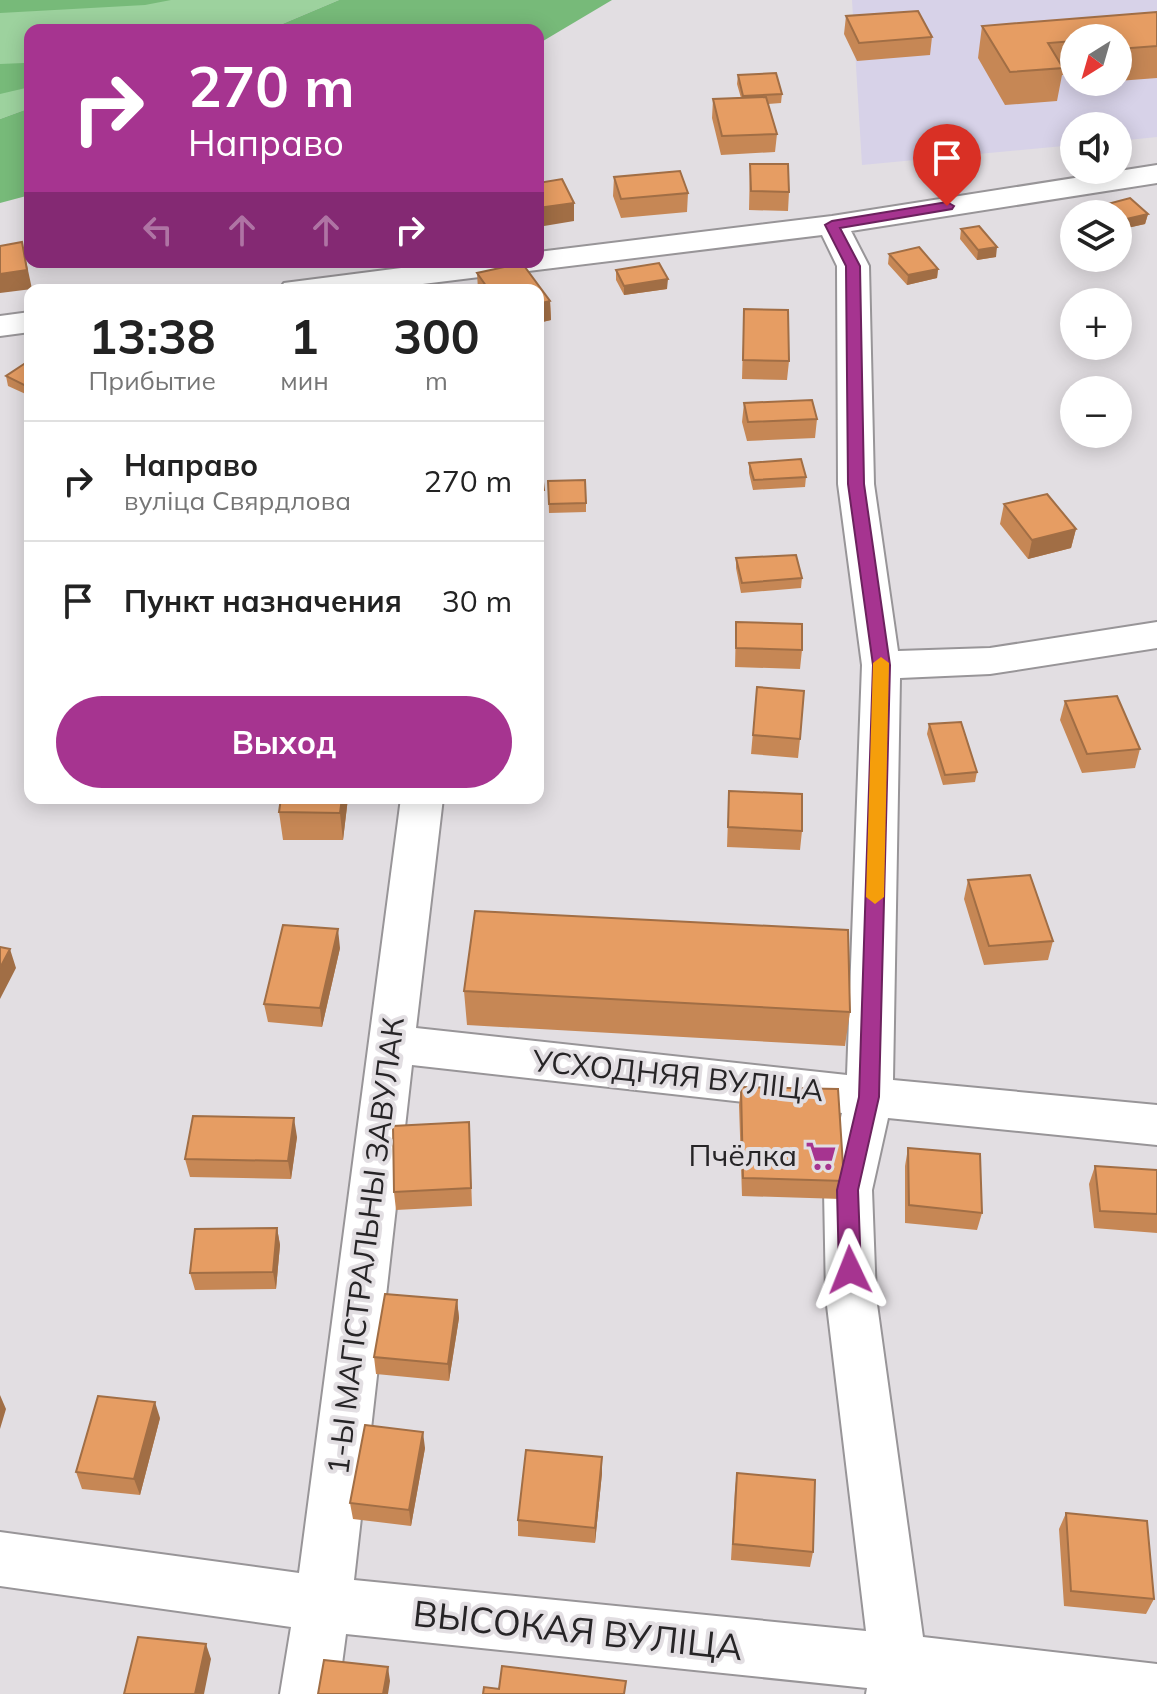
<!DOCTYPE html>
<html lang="ru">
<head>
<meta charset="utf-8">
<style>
  body { margin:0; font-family:Mulish,sans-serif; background:#f2f2f2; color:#222; height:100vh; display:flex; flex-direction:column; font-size:30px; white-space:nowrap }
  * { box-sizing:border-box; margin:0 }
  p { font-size:26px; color:#767676 }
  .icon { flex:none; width:44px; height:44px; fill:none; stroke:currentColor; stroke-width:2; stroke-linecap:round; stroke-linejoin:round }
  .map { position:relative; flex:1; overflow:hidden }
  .sheet { position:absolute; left:24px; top:284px; width:520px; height:520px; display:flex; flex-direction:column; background:#fff; border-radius:16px; box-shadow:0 4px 20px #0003 }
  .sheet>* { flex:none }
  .hud { position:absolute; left:24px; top:24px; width:520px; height:244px; border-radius:16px; box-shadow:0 4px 20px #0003; background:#a63490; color:#fff; overflow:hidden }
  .needle { width:52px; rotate:217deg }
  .buttons { position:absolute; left:1060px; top:24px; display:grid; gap:16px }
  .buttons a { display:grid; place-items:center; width:72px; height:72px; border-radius:50%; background:#fff; box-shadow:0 4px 20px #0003; font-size:40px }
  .pin { position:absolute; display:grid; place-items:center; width:68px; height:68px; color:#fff; margin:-82px -34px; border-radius:50% 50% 50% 0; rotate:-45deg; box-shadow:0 0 8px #0007 }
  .pin .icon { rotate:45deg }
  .me { position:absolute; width:88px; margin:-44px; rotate:358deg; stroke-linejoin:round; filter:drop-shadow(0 0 6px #0008) }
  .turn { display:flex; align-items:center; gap:28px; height:168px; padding:0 32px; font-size:36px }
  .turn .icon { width:104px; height:104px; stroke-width:2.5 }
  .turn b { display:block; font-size:56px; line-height:68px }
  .lanes { display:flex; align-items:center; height:76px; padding:0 32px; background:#0003; justify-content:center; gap:40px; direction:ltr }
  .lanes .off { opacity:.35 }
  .eta { display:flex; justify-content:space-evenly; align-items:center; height:136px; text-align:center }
  .eta b { font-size:48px; font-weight:700; line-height:56px }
  .cta { display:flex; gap:16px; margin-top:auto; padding:16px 32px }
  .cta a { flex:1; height:92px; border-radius:48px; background:#a63490; color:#fff; font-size:32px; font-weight:700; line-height:92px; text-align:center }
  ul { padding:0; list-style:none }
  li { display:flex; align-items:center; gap:24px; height:120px; padding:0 32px; border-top:2px solid #e0e0e0 }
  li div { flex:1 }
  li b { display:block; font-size:30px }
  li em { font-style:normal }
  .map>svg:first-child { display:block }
  .medical { fill:#d7d2e8; fill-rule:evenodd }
  .green { fill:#9dd29e }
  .forest { fill:#77ba79 }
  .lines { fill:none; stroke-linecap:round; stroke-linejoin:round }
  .minor-casing { stroke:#989598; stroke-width:4 }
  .minor { fill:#fff; fill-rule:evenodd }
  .wall { fill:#c68755 }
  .shaded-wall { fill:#a16e45 }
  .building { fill:#e69d63; stroke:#a16e45; stroke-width:2 }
  .route { fill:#a63490; stroke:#6c225e; stroke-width:2 }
  .slow { fill:#f59e0b }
  .labels { text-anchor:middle; stroke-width:8; stroke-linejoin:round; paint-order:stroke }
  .street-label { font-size:30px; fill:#262426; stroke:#e2dee2 }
  .poi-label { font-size:30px; fill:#262426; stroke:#e2dee2; text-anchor:end }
  .near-street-label { font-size:36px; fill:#262426; stroke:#e2dee2 }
</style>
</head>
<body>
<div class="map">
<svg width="1157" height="1694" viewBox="0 0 1157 1694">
  <rect width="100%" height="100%" fill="#e2dee2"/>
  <!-- medical -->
  <path class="medical" d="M852,0H1157V137L1118,141V126H1074V145L862,165ZM1074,38H1118V82H1074Z"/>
  <!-- green -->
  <path class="green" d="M0,0H339L268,30H30V108L0,119Z"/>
  <!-- forest -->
  <path class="forest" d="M0,0H171L145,5L0,13Z
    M339,0H612L538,44V30H268Z
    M24,63L30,65V87L0,94V64Z
    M30,108V195L0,203V119Z"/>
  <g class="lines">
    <!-- minor casing -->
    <g class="minor-casing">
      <path id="minor" d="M1157,165V183L851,231L869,266L874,484L898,651L990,648L1157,622V648L990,674L900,678L893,1080L1157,1105V1145L888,1118L872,1190L876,1297L923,1637L1157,1664V1694H866L867,1688L346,1634L338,1694H280L291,1627L0,1586V1532L299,1573L401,798H443L416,1028L847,1075L862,665L838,484L837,266L822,235L374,290H279L284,283L448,262H538V252L832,216ZM412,1065L842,1113L824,1190L826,1297L866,1631L354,1580Z
        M30,312V332L0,336V316Z"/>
    </g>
    <!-- minor -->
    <use href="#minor" class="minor"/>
  </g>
  <!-- wall -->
  <path class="wall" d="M1157,12V78L1118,81V38H1074V74L1062,75L1057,101L1005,105L978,58L982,26Z
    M846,16L932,37L930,55L857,61L844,34Z
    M738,75L782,94L781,103L768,104L777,134L775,152L721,155L712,118L713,99L741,98L737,84Z
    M750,164L789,192L788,211L749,210Z
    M614,177L688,193L687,212L621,218L613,196Z
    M1100,206L1148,214L1145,224L1118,230V214H1098Z
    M961,229L996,257L977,260L960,239Z
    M889,254L938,269L937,278L907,285L888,264Z
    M522,263L550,301L551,320L538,323V290H478L477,273Z
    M616,270L667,289L624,295L616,280Z
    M744,309L789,361L787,380L742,379Z
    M30,360V396L8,386L6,376Z
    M744,403L817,419L815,438L747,441L742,422Z
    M749,463L806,477L805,487L753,490L749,473Z
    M548,481L586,503V512L549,513Z
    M538,482L544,490V500H538Z
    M1004,504L1076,529L1071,548L1028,559L1000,524Z
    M736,558L802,578L801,588L741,593L736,568Z
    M736,622L802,650L800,669L735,667Z
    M757,687L800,739L798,758L751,754Z
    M1065,701L1140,749L1135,768L1082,773L1060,720Z
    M929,724L977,772L975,782L943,785L927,734Z
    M729,791L802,831L800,850L727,847Z
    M348,798L343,840H283L279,812Z
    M968,880L1053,941L1048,960L984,965L964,899Z
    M340,948L322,1027L268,1022L264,1004Z
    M464,991L850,1012L845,1046L467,1025Z
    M741,1087L844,1181L841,1199L742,1196L739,1105Z
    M469,1122L472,1206L396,1210L394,1192Z
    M297,1137L291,1179L190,1177L185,1159Z
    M908,1148L982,1213L977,1230L905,1223V1166Z
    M1095,1166L1157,1170V1233L1094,1228L1089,1184Z
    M277,1228L280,1245L276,1289L195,1290L190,1273Z
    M457,1300L459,1318L449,1381L376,1374L374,1357Z
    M160,1418L140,1495L82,1489L76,1472Z
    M425,1448L411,1526L353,1519L350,1503Z
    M602,1473L595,1543L518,1536V1520Z
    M737,1473L813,1552L810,1567L731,1560L735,1489Z
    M1066,1513L1154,1599L1146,1614L1064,1606L1059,1529Z"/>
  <!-- shaded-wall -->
  <path class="shaded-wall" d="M574,203V221L538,227V208Z
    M1148,214L1145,224L1118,230V221Z
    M22,242L32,289L0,293V274Z
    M997,247L996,257L977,260L978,250Z
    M938,269L937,278L907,285L908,275Z
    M668,279L667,289L624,295V286Z
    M550,301L551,320L538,323V304Z
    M1076,529L1071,548L1028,559L1032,540Z
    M342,798H348L343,840L340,813Z
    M338,929L340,948L322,1027L320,1008Z
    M10,949L16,968L0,999V968Z
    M294,1118L297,1137L291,1179L288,1161Z
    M277,1228L280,1245L276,1289L273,1272Z
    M457,1300L459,1318L449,1381L448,1364Z
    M0,1395L6,1409L0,1429Z
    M155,1402L160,1418L140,1495L134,1479Z
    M423,1432L425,1448L411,1526L409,1510Z
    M602,1457V1473L595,1543V1528Z
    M206,1644L211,1659L204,1694H195Z
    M388,1667L390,1681L388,1694H383Z"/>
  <!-- building -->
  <path class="building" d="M918,11L932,37L859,43L846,16Z
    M1157,12V46L1118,49V38H1074V41L1048,43L1063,68L1010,72L982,26Z
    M776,73L782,94L743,96L738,75Z
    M766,97L777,134L722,136L713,99Z
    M750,164H788L789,192L751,191Z
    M680,171L688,193L621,199L614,177Z
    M562,179L574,203L538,208V183Z
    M1130,198L1148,214L1118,221V214H1109L1100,206Z
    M979,226L997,247L978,250L961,229Z
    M22,242L27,270L0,274V246Z
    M919,247L938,269L908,275L889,254Z
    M522,263L550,301L538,304V290H489L477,273Z
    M659,263L668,279L624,286L616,270Z
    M744,309L788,310L789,361L743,360Z
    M30,360V388L6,376Z
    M812,400L817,419L748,422L744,403Z
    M801,459L806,477L754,480L749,463Z
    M585,480L586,503L549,504L548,481Z
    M538,482H543L544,490H538Z
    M1047,494L1076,529L1032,540L1004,504Z
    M796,555L802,578L742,583L736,558Z
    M736,622L802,624V650L736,648Z
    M757,687L804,691L800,739L753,735Z
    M1117,696L1140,749L1087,754L1065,701Z
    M961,722L977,772L945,775L929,724Z
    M729,791L802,794V831L728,827Z
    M281,798H342L340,813L279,812Z
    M1030,875L1053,941L989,946L968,880Z
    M475,911L848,930L850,1012L464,991Z
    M283,925L338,929L320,1008L264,1004Z
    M0,947L10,949L0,968Z
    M741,1087L838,1089L844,1181L743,1178Z
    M193,1116L294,1118L288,1161L185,1159Z
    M469,1122L471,1188L394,1192L393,1126Z
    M908,1148L980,1154L982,1213L909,1205Z
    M1095,1166L1157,1170V1214L1100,1211Z
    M277,1228L273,1272L190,1273L195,1229Z
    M385,1294L457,1300L448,1364L374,1357Z
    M98,1396L155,1402L134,1479L76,1472Z
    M365,1425L423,1432L409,1510L350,1503Z
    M526,1450L602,1457L595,1528L518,1520Z
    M737,1473L815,1480L813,1552L733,1544Z
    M1066,1513L1147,1521L1154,1599L1071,1591Z
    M138,1637L206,1644L195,1694H124Z
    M324,1660L388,1667L383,1694H318Z
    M502,1666L626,1681L624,1694H483L484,1687L499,1689Z"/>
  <!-- route -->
  <path class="route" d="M947,202L954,206L952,209L840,228L860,266L864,484L890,665L879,1097L858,1190L861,1270L858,1276L850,1279L842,1276L839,1270L837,1190L859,1097L873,665L848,484L846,266L825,225L832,221Z"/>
  <!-- slow -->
  <path class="slow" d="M881,657L889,663L884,897L875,904L866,897L873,663Z"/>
  <!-- icons -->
  <defs>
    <g id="supermarket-bare" transform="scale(2.4)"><path d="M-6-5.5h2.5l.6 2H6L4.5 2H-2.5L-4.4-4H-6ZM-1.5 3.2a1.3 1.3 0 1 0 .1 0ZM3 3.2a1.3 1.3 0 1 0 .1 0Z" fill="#a63490" stroke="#e2dee2" stroke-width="2.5" paint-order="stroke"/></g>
  </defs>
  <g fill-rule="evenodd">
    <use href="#supermarket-bare" x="821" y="1156"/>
  </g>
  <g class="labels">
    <!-- street labels -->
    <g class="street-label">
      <text transform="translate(678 1076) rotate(6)" y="10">УСХОДНЯЯ ВУЛІЦА</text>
      <text transform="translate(366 1246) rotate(-83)" y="10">1-Ы МАГІСТРАЛЬНЫ ЗАВУЛАК</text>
    </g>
    <!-- poi labels -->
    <g class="poi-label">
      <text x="797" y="1166">Пчёлка</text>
    </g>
    <!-- near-street labels -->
    <g class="near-street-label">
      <text transform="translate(578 1630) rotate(6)" y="13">ВЫСОКАЯ ВУЛІЦА</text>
    </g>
  </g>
</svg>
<div class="buttons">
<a><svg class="needle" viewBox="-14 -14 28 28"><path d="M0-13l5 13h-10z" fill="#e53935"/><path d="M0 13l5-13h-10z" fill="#767676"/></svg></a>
<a><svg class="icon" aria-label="sound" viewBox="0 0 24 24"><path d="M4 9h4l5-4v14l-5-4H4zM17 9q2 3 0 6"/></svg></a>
<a><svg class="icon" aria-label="layers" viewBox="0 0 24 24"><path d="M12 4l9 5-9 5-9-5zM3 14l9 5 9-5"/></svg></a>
<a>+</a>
<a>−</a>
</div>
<div class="pin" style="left:947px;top:206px;background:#d93025"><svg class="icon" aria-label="arrive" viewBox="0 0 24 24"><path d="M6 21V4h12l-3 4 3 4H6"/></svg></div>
<svg class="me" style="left:850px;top:1270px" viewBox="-20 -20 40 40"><path d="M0-17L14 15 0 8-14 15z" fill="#a63490" stroke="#fff" stroke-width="4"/></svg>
<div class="hud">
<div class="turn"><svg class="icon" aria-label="right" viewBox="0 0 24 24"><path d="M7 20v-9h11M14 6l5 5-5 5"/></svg><div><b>270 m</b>Направо</div></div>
<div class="lanes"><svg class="icon off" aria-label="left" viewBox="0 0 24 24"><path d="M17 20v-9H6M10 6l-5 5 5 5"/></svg><svg class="icon off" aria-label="ahead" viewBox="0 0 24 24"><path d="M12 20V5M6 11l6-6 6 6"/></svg><svg class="icon off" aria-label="ahead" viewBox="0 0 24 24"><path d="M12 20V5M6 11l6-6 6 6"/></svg><svg class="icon" aria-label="right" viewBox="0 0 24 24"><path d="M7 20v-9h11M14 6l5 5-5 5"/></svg></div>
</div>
<section class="sheet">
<div class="eta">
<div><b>13:38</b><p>Прибытие</p></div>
<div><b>1</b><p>мин</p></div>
<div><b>300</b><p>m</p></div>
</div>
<ul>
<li><svg class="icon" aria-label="right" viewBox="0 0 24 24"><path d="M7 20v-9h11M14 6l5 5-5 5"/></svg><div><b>Направо</b><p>вуліца Свярдлова</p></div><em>270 m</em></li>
<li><svg class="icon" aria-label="arrive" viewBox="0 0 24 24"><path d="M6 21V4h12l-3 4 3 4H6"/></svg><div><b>Пункт назначения</b></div><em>30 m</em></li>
</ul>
<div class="cta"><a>Выход</a></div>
</section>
</div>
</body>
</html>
